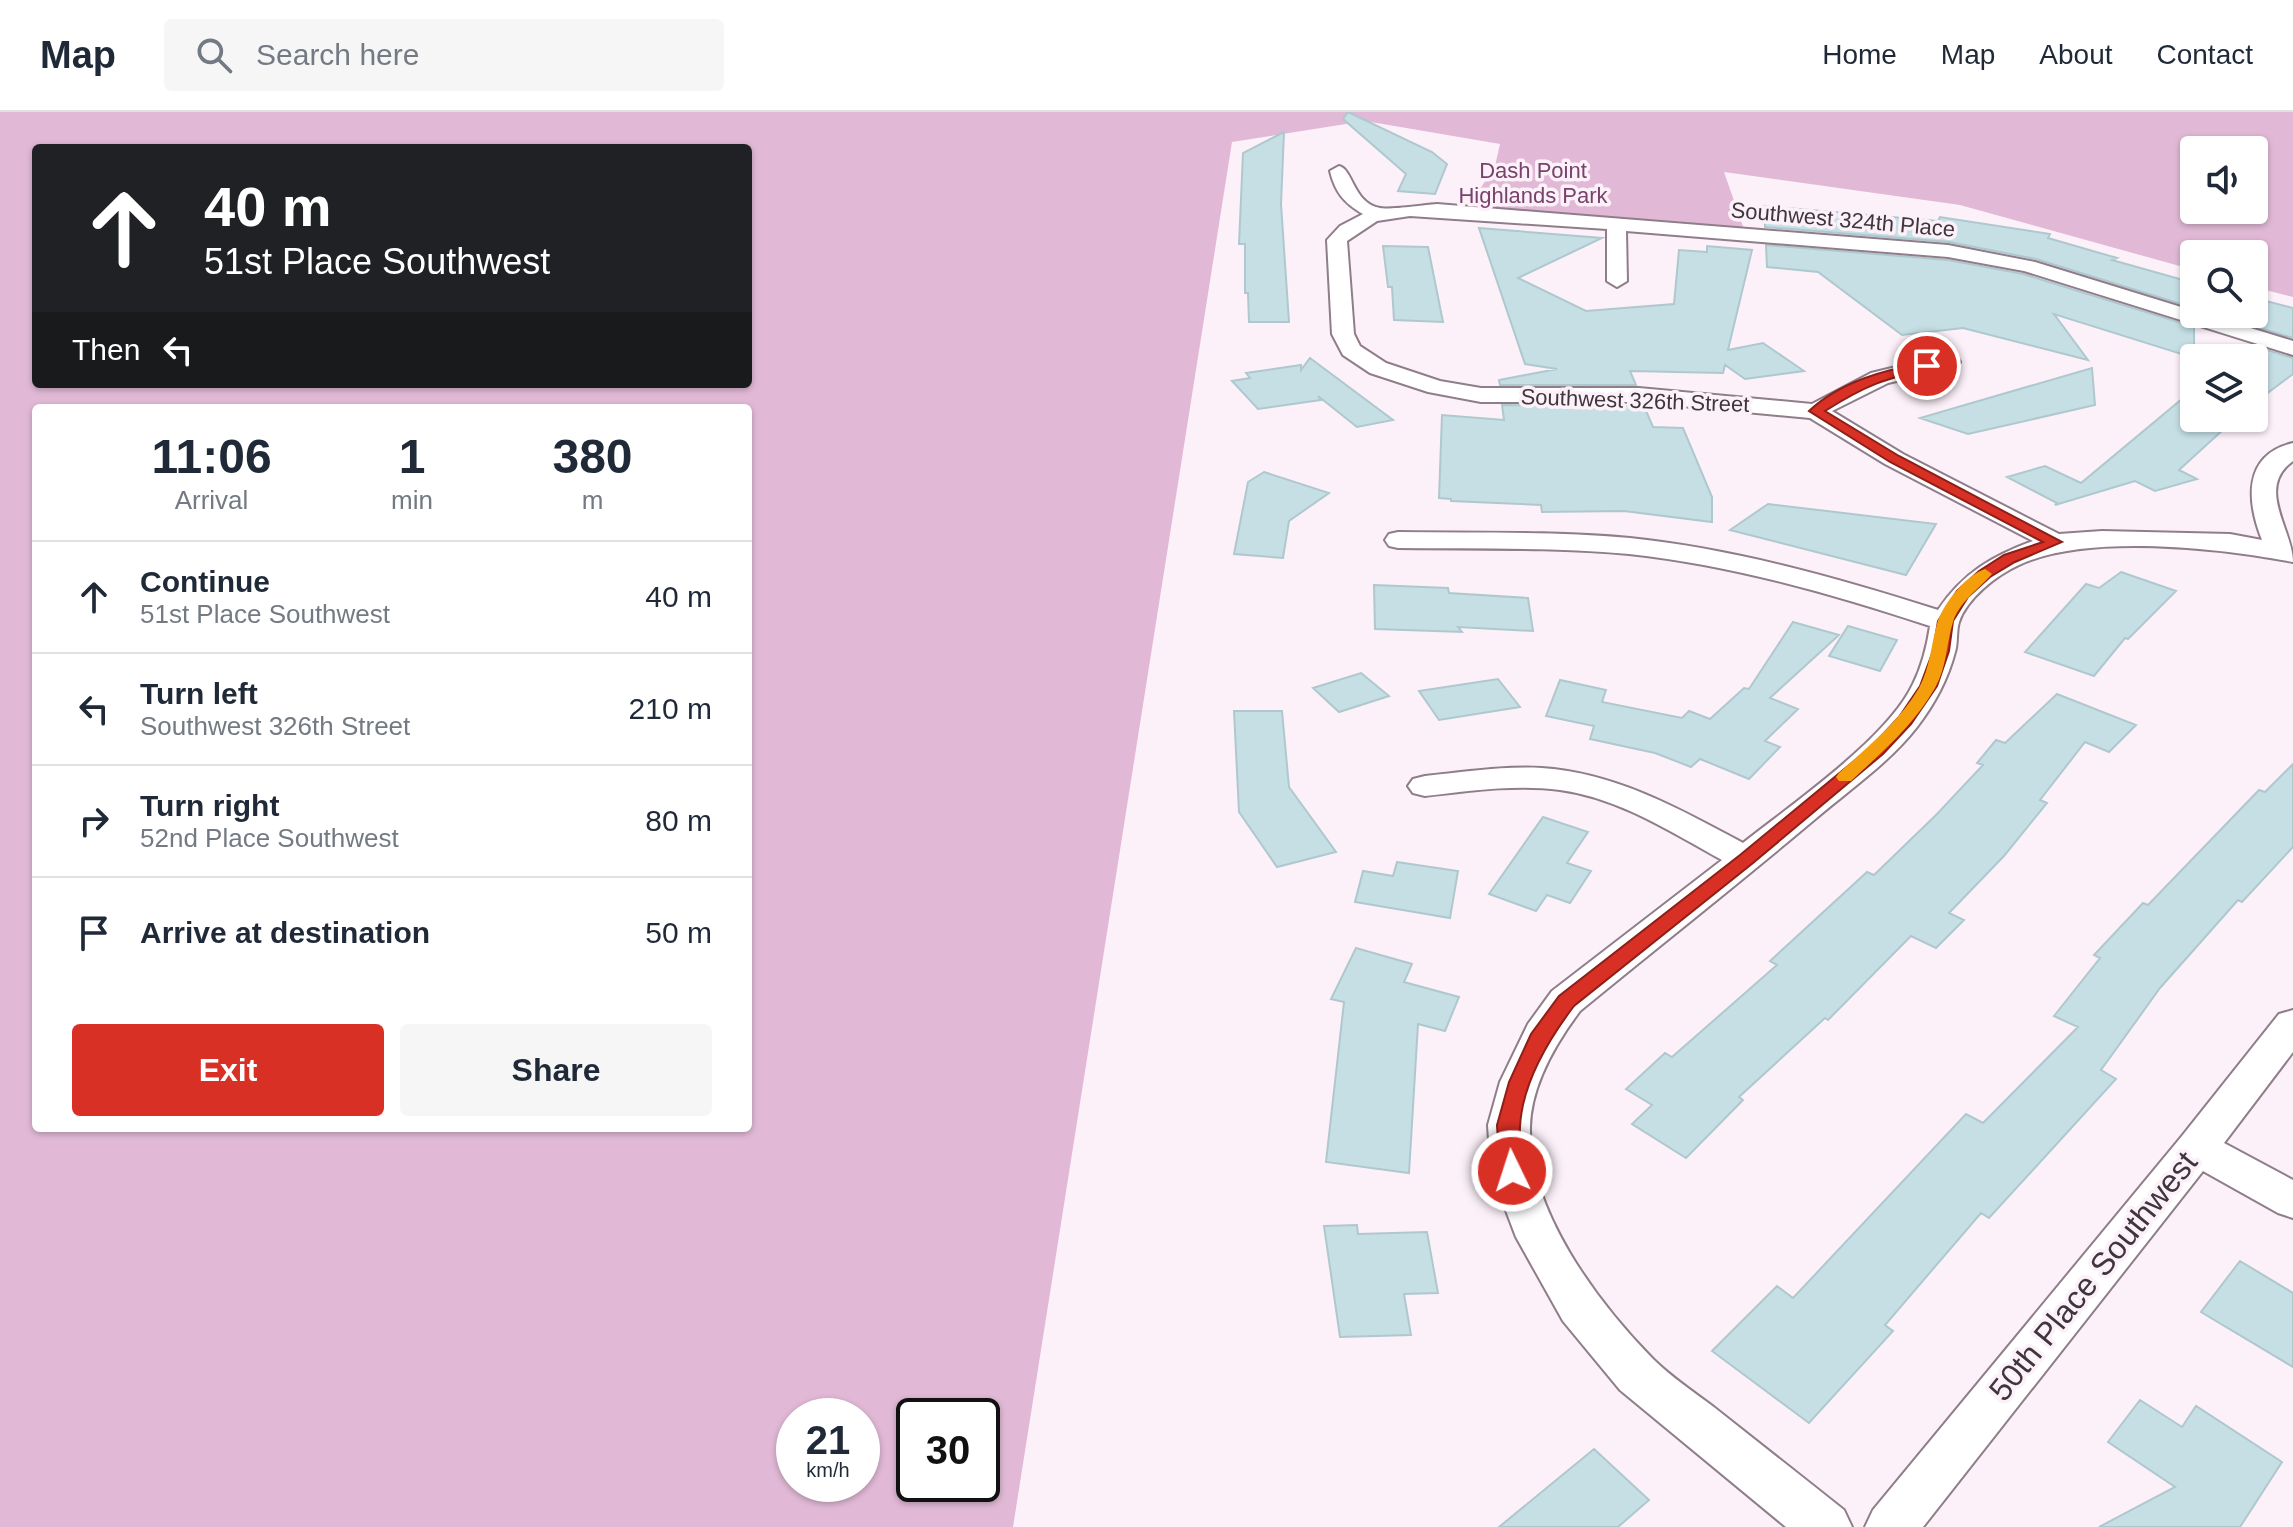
<!DOCTYPE html>
<html lang="en">
<head>
<meta charset="utf-8">
<style>
  body { margin:0; font-family:Helvetica,sans-serif; background:#f6f6f7; color:#1f2937; height:100vh; display:flex; flex-direction:column; font-size:30px; white-space:nowrap }
  * { box-sizing:border-box; margin:0 }
  p { font-size:26px; color:#747a83 }
  .icon { flex:none; width:44px; height:44px; fill:none; stroke:currentColor; stroke-width:2; stroke-linecap:round; stroke-linejoin:round }
  .map { position:relative; flex:1; overflow:hidden }
  .panel { position:absolute; left:32px; top:292px; width:720px; height:728px; display:flex; flex-direction:column; background:#fff; border-radius:8px; box-shadow:0 2px 6px #0004 }
  .panel>* { flex:none }
  .hud { position:absolute; left:32px; top:32px; width:720px; height:244px; border-radius:8px; box-shadow:0 2px 6px #0004; background:#202124; color:#fff; overflow:hidden }
  .fabs { position:absolute; left:2180px; top:24px; display:grid; gap:16px }
  .fabs a { display:grid; place-items:center; width:88px; height:88px; border-radius:8px; background:#fff; box-shadow:0 2px 6px #0004; font-size:40px }
  .speed { position:absolute; left:776px; top:1286px; display:flex; gap:16px; font-size:40px; font-weight:700; text-align:center }
  .speed>* { display:grid; place-content:center; width:104px; height:104px; border-radius:50%; background:#fff; box-shadow:0 2px 6px #0004; line-height:1 }
  .speed small { font-size:20px; font-weight:400 }
  .speed .limit { border:4px solid #111; border-radius:12px; background:#fff; color:#111 }
  .pin { position:absolute; display:grid; place-items:center; width:68px; height:68px; color:#fff; margin:-34px; border:4px solid #fff; border-radius:50%; box-shadow:0 2px 8px #0007 }
  .me { position:absolute; width:88px; margin:-44px; rotate:356deg; stroke-linejoin:round; filter:drop-shadow(0 0 6px #0008) }
  .turn { display:flex; align-items:center; gap:28px; height:168px; padding:0 40px; font-size:36px }
  .turn .icon { width:104px; height:104px; stroke-width:2.5 }
  .turn b { display:block; font-size:56px; line-height:68px }
  .then { display:flex; align-items:center; height:76px; padding:0 40px; background:#0003; gap:16px; font-size:30px }
  .eta { display:flex; justify-content:space-evenly; align-items:center; height:136px; text-align:center }
  .eta b { font-size:48px; font-weight:800; line-height:56px }
  .button { display:flex; gap:16px; margin-top:auto; padding:16px 40px }
  .button a { flex:1; height:92px; border-radius:8px; background:#d93025; color:#fff; font-size:32px; font-weight:800; line-height:92px; text-align:center }
  .button a+a { background:#f6f6f7; color:#1f2937 }
  ul { padding:0; list-style:none }
  li { display:flex; align-items:center; gap:24px; height:112px; padding:0 40px; border-top:2px solid #e0e1e3 }
  li div { flex:1 }
  li b { display:block; font-size:30px }
  li em { font-style:normal }
  header { display:flex; align-items:center; gap:48px; box-sizing:border-box; height:112px; padding:0 40px; background:#fff; border-bottom:2px solid #e0e1e3 }
  header strong { font-size:38px }
  nav { display:flex; gap:44px; margin-inline-start:auto; font-size:28px }
  .search { width:560px; height:72px; background:#f6f6f7; display:flex; align-items:center; gap:20px; box-sizing:border-box; padding:0 28px; border-radius:8px; color:#747a83; font-size:30px }
  .map>svg:first-child { display:block }
  .green { fill:#e1b9d6; fill-rule:evenodd }
  .building { fill:#c5dfe5; stroke:#afc8ce; stroke-width:2 }
  .lines { fill:none; stroke-linecap:round; stroke-linejoin:round }
  .minor-casing { stroke:#8f7e8a; stroke-width:4 }
  .minor { fill:#fff; fill-rule:evenodd }
  .route { fill:#d93025; stroke:#8d1f18; stroke-width:2 }
  .slow { fill:#f59e0b }
  .labels { text-anchor:middle; stroke-width:7; stroke-linejoin:round; paint-order:stroke }
  .far-park-label { font-size:22px; fill:#77426b; stroke:#fdf1f9 }
  .far-street-label { font-size:22px; fill:#3e363c; stroke:#fdf1f9 }
  .near-street-label { font-size:32px; fill:#3e363c; stroke:#fdf1f9 }
</style>
</head>
<body>
<header>
<strong>Map</strong>
<div class="search"><svg class="icon" aria-label="search" viewBox="0 0 24 24"><circle cx="10" cy="10" r="6"/><path d="M15 15l6 6"/></svg>Search here</div>
<nav><a>Home</a><a>Map</a><a>About</a><a>Contact</a></nav>
</header>
<div class="map">
<svg width="2293" height="1415" viewBox="0 0 2293 1415">
  <rect width="100%" height="100%" fill="#fdf1f9"/>
  <!-- green -->
  <path class="green" d="M0,0H2293V185L2254,175V142H2194V158L1960,93L1724,60L1746,123L1465,100L1495,54L1500,32L1365,9L1232,30L1013,1415H0ZM36,36H748V272H36ZM2194,38H2254V98H2194ZM36,296H748V1016H36ZM794,1304H862V1372H794ZM914,1304H982V1372H914Z"/>
  <!-- building -->
  <path class="building" d="M1348,0L1432,40L1447,52L1435,82L1398,79L1406,62L1343,7Z
    M1284,20L1281,92L1289,210H1249L1248,181H1245V132H1239L1243,41Z
    M1764,94L1938,109L1940,105L2050,122L2048,126L2117,146L2112,148L2194,171V196L2036,147L1949,130L1765,115Z
    M1479,116L1602,126L1518,166L1586,199L1674,192L1679,138L1707,140V134L1752,138L1728,238L1763,231L1804,259L1745,267L1725,253L1723,261L1630,259L1636,273H1500L1499,268L1557,257L1525,252Z
    M1766,133L1948,148L2023,162L2194,215V246L2054,202L2088,248L1963,216L1902,223L1818,160L1767,155Z
    M1383,134L1428,135L1443,210L1394,208L1392,175H1388Z
    M2266,189L2293,196V226L2254,214V196Z
    M2254,234L2293,246V262L2254,291Z
    M1310,246L1393,308L1357,315L1318,284L1321,288L1258,297L1232,269L1250,266L1246,261L1301,253V258Z
    M2092,256L2095,293L1968,322L1920,306Z
    M2194,277V306H2236L2179,358L2197,367L2155,379L2135,369L2055,393L2057,391L2007,365L2045,354L2081,371Z
    M1502,293L1644,294L1653,315L1683,316L1712,385V410L1624,399L1542,400L1541,393L1451,389V387L1439,386L1442,303L1504,308Z
    M1264,360L1329,381L1289,409L1283,446L1234,442L1248,370Z
    M1768,392L1936,412L1906,463L1730,418Z
    M2121,460L2176,479L2128,527L2125,526L2094,564L2025,540L2086,472L2099,476Z
    M1374,473L1448,476L1449,481L1528,486L1533,519L1458,515L1462,520L1375,517Z
    M1793,510L1839,523L1770,586L1798,597L1765,629L1780,635L1749,667L1700,647L1691,655L1655,641L1590,627L1594,614L1546,604L1560,568L1606,578L1602,590L1682,606L1689,599L1710,607L1744,576L1749,577Z
    M1848,514L1897,528L1880,559L1829,544Z
    M1361,561L1389,584L1339,600L1313,576Z
    M1498,567L1520,595L1439,608L1419,579Z
    M2057,582L2136,613L2109,640L2085,630L2040,688L2047,691L2004,744L1949,801L1964,808L1936,836L1911,824L1828,908L1825,906L1739,985L1743,988L1686,1046L1632,1012L1652,993L1626,977L1665,941L1672,945L1777,853L1770,849L1867,760L1874,763L1937,702L1983,653L1977,651L1996,628L2005,631Z
    M1234,599H1282L1289,675L1336,740L1277,755L1239,700Z
    M2293,652V735L2242,790L2238,788L2160,876L2101,958L2116,967L1989,1106L1981,1101L1885,1213L1893,1219L1809,1311L1712,1239L1777,1174L1793,1186L1966,1002L1983,1011L2078,915L2054,904L2100,846L2094,843L2143,791L2148,793L2259,678L2265,680Z
    M1543,705L1588,720L1567,751L1591,759L1570,791L1547,783L1536,799L1489,782Z
    M1397,750L1458,759L1450,806L1355,790L1363,759L1393,764Z
    M1356,836L1412,852L1404,870L1459,885L1445,919L1418,912L1409,1061L1326,1050L1344,890L1331,887Z
    M1357,1113L1358,1122L1427,1120L1438,1181L1404,1182L1411,1223L1340,1225L1324,1114Z
    M2240,1149L2293,1181V1255L2201,1200Z
    M2140,1288L2182,1315L2196,1294L2282,1350L2240,1415H2099L2175,1375L2108,1330Z
    M1594,1337L1649,1388L1618,1415H1499Z"/>
  <g class="lines">
    <!-- minor casing -->
    <g class="minor-casing">
      <path id="minor" d="M1339,54C1353,57 1353,91 1380,96C1390,98 1423,93 1437,92L1948,133L2035,150L2194,199V202H2205L2293,229V243L2024,159L1948,145L1626,119L1627,169L1617,175L1607,169V117L1410,104L1377,109L1347,129L1354,222L1360,234L1386,251L1440,269L1481,276H1639L1812,292L1871,261L1929,247L1957,245L1960,250L1957,255L1888,271L1832,299L1903,342L2059,422L2102,419L2230,422L2262,428C2247,390 2242,343 2293,331V349C2255,376 2293,418 2293,450C2220,436 2086,421 2019,453C1997,463 1967,486 1959,510C1956,520 1958,531 1955,540C1948,567 1934,593 1917,615C1889,651 1849,678 1814,708C1737,773 1658,835 1580,899C1556,931 1531,973 1530,1015C1528,1098 1597,1190 1653,1247C1671,1265 1694,1280 1715,1296C1758,1330 1801,1364 1844,1398L1852,1415H1786L1620,1278L1563,1209L1516,1125L1491,1059L1488,1013L1500,970L1528,912L1552,879L1722,748C1671,720 1619,686 1560,678C1515,672 1469,679 1425,684L1413,681L1408,674L1413,667L1425,664C1464,660 1503,654 1542,656C1616,661 1680,697 1743,731C1792,692 1887,627 1913,572C1922,554 1927,534 1930,514C1832,482 1732,453 1629,442C1552,435 1475,437 1398,436L1389,434L1385,428L1389,422L1398,420C1475,421 1553,419 1630,426C1735,437 1838,466 1938,498C1963,461 1992,444 2033,429L1885,352L1810,306L1639,290H1481L1428,280L1370,261L1343,243L1332,222L1327,128L1340,114L1363,102C1344,91 1335,80 1330,59Z
        M2293,898V940L2224,1031L2293,1068V1106L2278,1101L2203,1059L1923,1415H1865L1873,1398L2182,1024L2279,902Z"/>
    </g>
    <!-- minor -->
    <use href="#minor" class="minor"/>
  </g>
  <!-- route -->
  <path class="route" d="M1927,250L1931,251V256C1884,267 1866,273 1825,299L1899,344L2062,430L2015,450L1990,465L1968,485L1953,509L1949,539L1937,574L1911,612L1883,642L1753,751L1574,894C1549,927 1522,972 1520,1015C1519,1029 1522,1045 1523,1059L1520,1065L1512,1068L1504,1065L1500,1059L1497,1013L1509,970L1531,922L1559,884L1740,743L1871,635L1899,605L1920,574L1933,539L1938,509L1957,479L1979,459L2004,443L2043,430L1890,350L1809,299C1841,269 1885,258 1927,250Z"/>
  <!-- slow -->
  <path class="slow" d="M1985,457L1992,462C1979,477 1959,490 1953,510C1946,532 1947,555 1935,576C1914,613 1882,640 1851,669H1839L1836,665L1839,661C1867,635 1899,610 1919,576C1930,556 1931,533 1937,512C1942,493 1966,463 1985,457Z"/>
  <g class="labels">
    <!-- far-park labels -->
    <g class="far-park-label">
      <text x="1533" y="66">Dash Point<tspan x="1533" dy="25">Highlands Park</tspan></text>
    </g>
    <!-- far-street labels -->
    <g class="far-street-label">
      <text transform="translate(1843 107) rotate(5)" y="8">Southwest 324th Place</text>
      <text transform="translate(1635 288) rotate(2)" y="8">Southwest 326th Street</text>
    </g>
    <!-- near-street labels -->
    <g class="near-street-label">
      <text transform="translate(2093 1164) rotate(-51)" y="11">50th Place Southwest</text>
    </g>
  </g>
</svg>
<div class="fabs">
<a><svg class="icon" aria-label="sound" viewBox="0 0 24 24"><path d="M4 9h4l5-4v14l-5-4H4zM17 9q2 3 0 6"/></svg></a>
<a><svg class="icon" aria-label="search" viewBox="0 0 24 24"><circle cx="10" cy="10" r="6"/><path d="M15 15l6 6"/></svg></a>
<a><svg class="icon" aria-label="layers" viewBox="0 0 24 24"><path d="M12 4l9 5-9 5-9-5zM3 14l9 5 9-5"/></svg></a>
</div>
<div class="speed"><div>21<small>km/h</small></div><div class="limit">30</div></div>
<div class="pin" style="left:1927px;top:254px;background:#d93025"><svg class="icon" aria-label="arrive" viewBox="0 0 24 24"><path d="M6 21V4h12l-3 4 3 4H6"/></svg></div>
<svg class="me" style="left:1512px;top:1059px" viewBox="-20 -20 40 40"><circle r="17" fill="#d93025" stroke="#fff" stroke-width="3"/><path d="M0-11L8 9 0 5-8 9z" fill="#fff"/></svg>
<div class="hud">
<div class="turn"><svg class="icon" aria-label="ahead" viewBox="0 0 24 24"><path d="M12 20V5M6 11l6-6 6 6"/></svg><div><b>40 m</b>51st Place Southwest</div></div>
<div class="then">Then<svg class="icon" aria-label="left" viewBox="0 0 24 24"><path d="M17 20v-9H6M10 6l-5 5 5 5"/></svg></div>
</div>
<section class="panel">
<div class="eta">
<div><b>11:06</b><p>Arrival</p></div>
<div><b>1</b><p>min</p></div>
<div><b>380</b><p>m</p></div>
</div>
<ul>
<li><svg class="icon" aria-label="ahead" viewBox="0 0 24 24"><path d="M12 20V5M6 11l6-6 6 6"/></svg><div><b>Continue</b><p>51st Place Southwest</p></div><em>40 m</em></li>
<li><svg class="icon" aria-label="left" viewBox="0 0 24 24"><path d="M17 20v-9H6M10 6l-5 5 5 5"/></svg><div><b>Turn left</b><p>Southwest 326th Street</p></div><em>210 m</em></li>
<li><svg class="icon" aria-label="right" viewBox="0 0 24 24"><path d="M7 20v-9h11M14 6l5 5-5 5"/></svg><div><b>Turn right</b><p>52nd Place Southwest</p></div><em>80 m</em></li>
<li><svg class="icon" aria-label="arrive" viewBox="0 0 24 24"><path d="M6 21V4h12l-3 4 3 4H6"/></svg><div><b>Arrive at destination</b></div><em>50 m</em></li>
</ul>
<div class="button"><a>Exit</a><a>Share</a></div>
</section>
</div>
</body>
</html>
